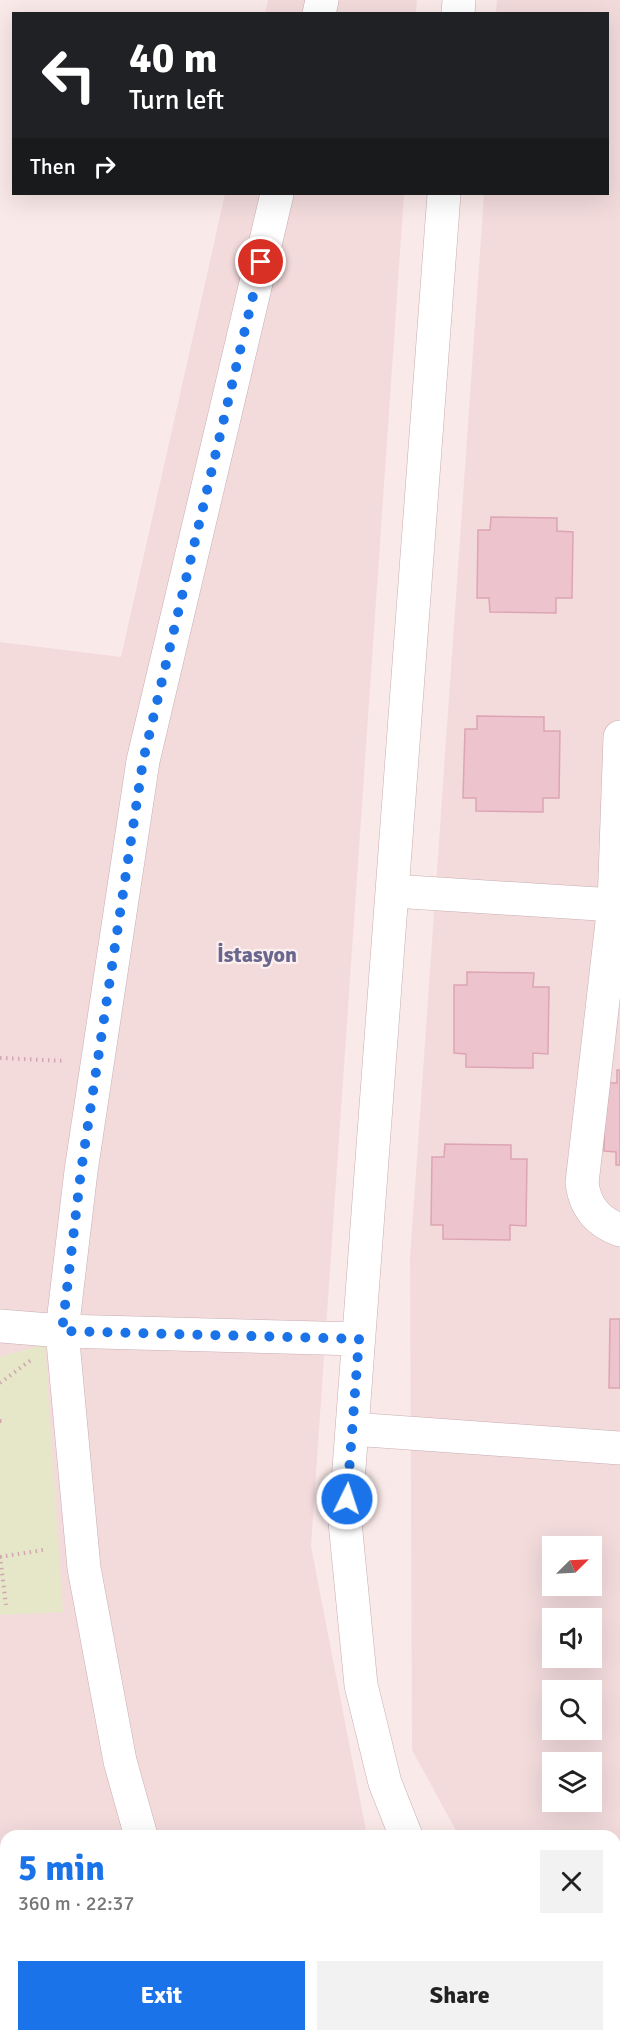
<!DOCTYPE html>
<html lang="en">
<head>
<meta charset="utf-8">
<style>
  body { margin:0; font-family:Signika,sans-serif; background:#f2f2f2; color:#222; height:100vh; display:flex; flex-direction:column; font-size:22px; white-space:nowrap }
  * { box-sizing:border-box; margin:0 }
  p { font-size:20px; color:#767676 }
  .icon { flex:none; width:33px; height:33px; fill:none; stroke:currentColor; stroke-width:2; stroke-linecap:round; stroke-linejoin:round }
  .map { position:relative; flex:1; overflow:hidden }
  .side { position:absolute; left:0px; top:1830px; width:621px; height:212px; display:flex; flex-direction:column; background:#fff; border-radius:18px 18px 0 0; box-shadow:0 6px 24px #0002 }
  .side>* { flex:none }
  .banner { position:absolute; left:12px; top:12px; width:597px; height:183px; border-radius:0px; box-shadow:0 6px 24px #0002; background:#202124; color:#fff; overflow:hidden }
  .needle { width:39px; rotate:66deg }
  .controls { position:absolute; left:542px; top:1536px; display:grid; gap:12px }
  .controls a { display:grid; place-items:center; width:60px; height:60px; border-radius:0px; background:#fff; box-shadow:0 6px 24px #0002; font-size:30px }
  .pin { position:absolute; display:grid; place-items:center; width:51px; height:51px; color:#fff; margin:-26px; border:3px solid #fff; border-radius:50%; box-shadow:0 2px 6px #0007 }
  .me { position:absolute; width:66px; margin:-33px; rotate:4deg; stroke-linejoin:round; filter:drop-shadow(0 0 4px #0008) }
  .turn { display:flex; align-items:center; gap:21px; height:126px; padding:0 18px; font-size:27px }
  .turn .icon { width:78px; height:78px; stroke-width:2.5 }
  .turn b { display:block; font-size:42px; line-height:51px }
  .then { display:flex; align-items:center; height:57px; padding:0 18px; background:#0003; gap:12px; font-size:22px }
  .round { display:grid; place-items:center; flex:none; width:63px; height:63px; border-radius:0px; background:#f2f2f2 }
  .head { display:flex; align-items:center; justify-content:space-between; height:102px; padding:0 18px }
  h1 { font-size:36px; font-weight:700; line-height:45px; color:#1a73e8 }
  .action { display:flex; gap:12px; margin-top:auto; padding:12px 18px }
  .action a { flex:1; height:69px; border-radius:0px; background:#1a73e8; color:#fff; font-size:24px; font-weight:700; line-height:69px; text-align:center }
  .action a+a { background:#f2f2f2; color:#222 }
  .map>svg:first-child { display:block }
  .residential { fill:#f3dbdc; fill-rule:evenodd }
  .green { fill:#e6e6c8 }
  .building { fill:#edc3cd; stroke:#dda5b3; stroke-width:1.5 }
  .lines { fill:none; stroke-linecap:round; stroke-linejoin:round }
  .minor-casing { stroke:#c8adb2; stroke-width:34 }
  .path { stroke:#d2a6b1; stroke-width:4; stroke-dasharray:1.5 4.5; stroke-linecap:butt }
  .minor { stroke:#fff; stroke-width:33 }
  .route { stroke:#1a73e8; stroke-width:10; stroke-dasharray:0 18 }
  .labels { text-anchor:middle; stroke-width:4.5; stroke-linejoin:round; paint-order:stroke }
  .district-label { font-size:22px; font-weight:bold; fill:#68678d; stroke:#fdefef }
</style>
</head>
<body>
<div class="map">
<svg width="620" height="2041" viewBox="0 0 620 2041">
  <rect width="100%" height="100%" fill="#fae9e9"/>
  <!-- residential -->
  <path class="residential" d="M268,0H417L416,13L265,14Z
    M497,0H620V2041H571L568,2036H615V1836H459L412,1750L410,1258L484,194H608V14L496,13ZM552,1546H591V1586H552ZM552,1618H591V1658H552ZM552,1690H591V1730H552ZM552,1762H591V1802H552Z
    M225,194H404L311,1546L367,1836H6V2036H453L457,2041H0V642L121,657Z"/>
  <!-- green -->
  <path class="green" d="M45,1344L63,1612L0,1615V1357Z"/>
  <!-- building -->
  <path class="building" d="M491,517L557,518V531L573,532L572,598H556V613L490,612L489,598H477L478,530H490Z
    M477,716L544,717V731H560L559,798H543V812L476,811V798H463L465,729H477Z
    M467,972L534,973L533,987H549L548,1054L533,1053V1068L466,1067V1054L454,1053V985H467Z
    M617,1070H620V1165H616V1152L604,1151L605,1083H617Z
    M445,1144L511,1145V1159H527L526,1226L510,1225V1240L443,1239V1225H431L432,1157H444Z
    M610,1319H620V1388H609Z"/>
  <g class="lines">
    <!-- minor casing -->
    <g class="minor-casing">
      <path id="minor" d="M319,14L322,0
        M458,14L459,0
        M620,737L614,905L582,1183C585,1207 598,1222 620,1230
        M393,891L614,905
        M0,1326L62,1331L359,1339
        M352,1429L620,1448
        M141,1836L120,1761L84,1568L62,1331L81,1171L143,761L277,194
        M406,1836L385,1783L361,1685L345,1522L444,194
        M236,2036L239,2041
        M511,2036L514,2041"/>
    </g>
    <!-- path -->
    <path class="path" d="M0,1058L66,1061
      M0,1383L31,1360
      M0,1421H6
      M0,1556L6,1605
      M0,1557L43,1550"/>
    <!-- minor -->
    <use href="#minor" class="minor"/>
  </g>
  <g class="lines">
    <!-- route -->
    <path class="route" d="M261,262L143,761L81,1171L62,1331L359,1339L347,1499"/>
  </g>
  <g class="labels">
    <!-- district labels -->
    <g class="district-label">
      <text x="257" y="962">İstasyon</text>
    </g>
  </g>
</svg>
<div class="controls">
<a><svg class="needle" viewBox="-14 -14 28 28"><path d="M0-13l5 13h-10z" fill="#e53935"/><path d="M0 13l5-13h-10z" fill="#767676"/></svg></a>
<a><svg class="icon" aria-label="sound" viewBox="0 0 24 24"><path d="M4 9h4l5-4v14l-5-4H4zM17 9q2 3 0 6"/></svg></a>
<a><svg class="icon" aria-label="search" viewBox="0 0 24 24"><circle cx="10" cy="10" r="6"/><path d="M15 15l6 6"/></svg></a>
<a><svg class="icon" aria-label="layers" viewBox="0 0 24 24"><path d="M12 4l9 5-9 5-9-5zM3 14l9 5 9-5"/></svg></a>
</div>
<div class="pin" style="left:261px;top:262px;background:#d93025"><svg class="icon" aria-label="arrive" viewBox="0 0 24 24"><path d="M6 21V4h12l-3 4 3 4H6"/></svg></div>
<svg class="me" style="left:347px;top:1499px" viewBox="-20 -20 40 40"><circle r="17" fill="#1a73e8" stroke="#fff" stroke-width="3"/><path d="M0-11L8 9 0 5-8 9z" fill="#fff"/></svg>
<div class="banner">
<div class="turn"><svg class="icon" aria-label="left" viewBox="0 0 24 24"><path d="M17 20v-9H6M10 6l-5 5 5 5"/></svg><div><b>40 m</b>Turn left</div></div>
<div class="then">Then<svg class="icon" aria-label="right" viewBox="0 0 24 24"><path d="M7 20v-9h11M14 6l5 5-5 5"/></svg></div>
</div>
<section class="side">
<div class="head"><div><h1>5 min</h1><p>360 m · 22:37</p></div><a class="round"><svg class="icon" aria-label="close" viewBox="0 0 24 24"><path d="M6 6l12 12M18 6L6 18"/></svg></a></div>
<div class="action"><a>Exit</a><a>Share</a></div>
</section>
</div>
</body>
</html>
